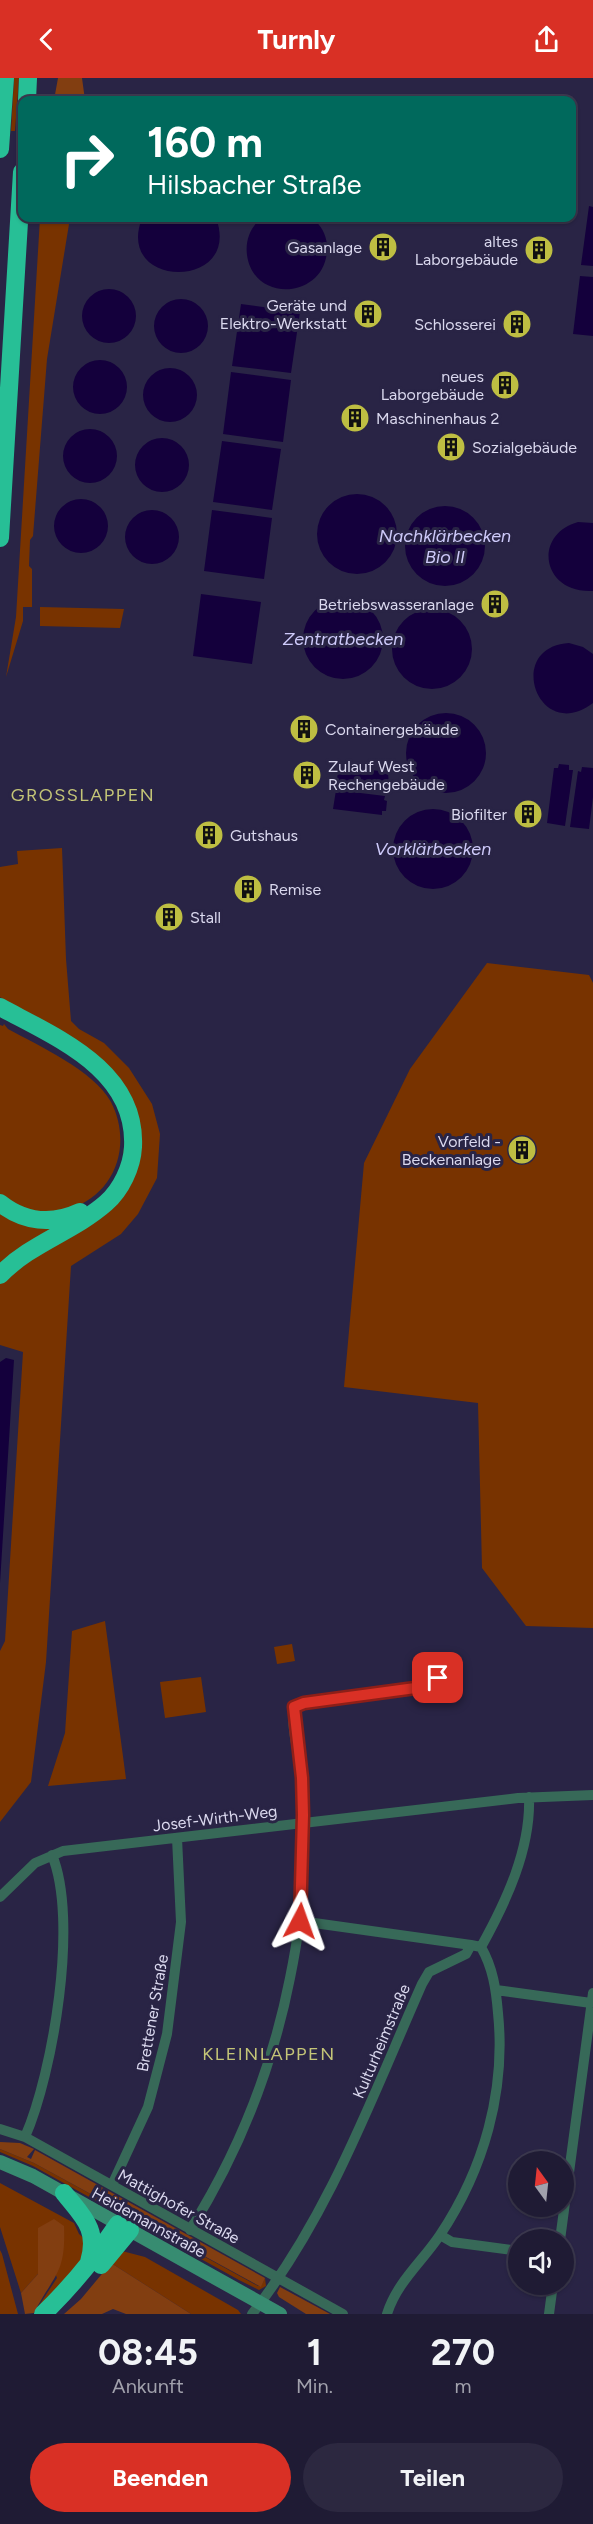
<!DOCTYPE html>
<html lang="de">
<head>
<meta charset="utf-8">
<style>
  body { margin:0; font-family:Figtree,sans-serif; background:#2c2840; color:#f1f3f6; height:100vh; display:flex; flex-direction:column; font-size:22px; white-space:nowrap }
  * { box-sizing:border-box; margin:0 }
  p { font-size:20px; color:#a1a1ac }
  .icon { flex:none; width:33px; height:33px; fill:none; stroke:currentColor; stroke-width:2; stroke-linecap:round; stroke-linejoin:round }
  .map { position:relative; height:2236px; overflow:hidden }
  .panel { display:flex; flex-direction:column; background:#1f1b34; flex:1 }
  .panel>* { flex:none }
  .top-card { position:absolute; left:18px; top:18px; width:558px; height:126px; border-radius:12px; box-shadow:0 2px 4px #0004,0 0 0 2px #3c394f; background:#00695c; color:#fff; overflow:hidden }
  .needle { width:39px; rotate:345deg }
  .controls { position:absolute; left:508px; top:2073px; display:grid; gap:12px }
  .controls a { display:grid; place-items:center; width:66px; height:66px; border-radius:50%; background:#1f1b34; box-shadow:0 2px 4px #0004,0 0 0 2px #3c394f; font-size:30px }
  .pin { position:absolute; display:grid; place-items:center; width:51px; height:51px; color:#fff; margin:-26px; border-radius:12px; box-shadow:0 3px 9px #0006 }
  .me { position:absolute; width:66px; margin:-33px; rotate:4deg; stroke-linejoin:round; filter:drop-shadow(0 0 4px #0008) }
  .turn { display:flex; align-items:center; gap:21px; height:126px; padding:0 30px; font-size:27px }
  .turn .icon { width:78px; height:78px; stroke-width:2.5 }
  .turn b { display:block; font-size:42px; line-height:51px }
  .eta { display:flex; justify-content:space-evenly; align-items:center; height:102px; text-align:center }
  .eta b { font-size:36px; font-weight:700; line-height:42px }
  .cta { display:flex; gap:12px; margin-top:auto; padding:12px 30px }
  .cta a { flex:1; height:69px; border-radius:36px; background:#d93025; color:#fff; font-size:24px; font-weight:700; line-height:69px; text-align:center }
  .cta a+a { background:#2c2840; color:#f1f3f6 }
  header { display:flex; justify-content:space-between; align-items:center; height:78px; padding:0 30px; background:#d93025; color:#fff; font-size:27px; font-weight:700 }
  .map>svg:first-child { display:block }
  .green { fill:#783300 }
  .forest { fill:#823e11 }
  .water { fill:#14003c }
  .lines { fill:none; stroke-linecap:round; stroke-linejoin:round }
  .street { stroke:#376958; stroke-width:10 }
  .secondary { stroke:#378c71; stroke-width:14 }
  .highway { stroke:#27bf96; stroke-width:18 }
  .route-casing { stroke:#8d1f18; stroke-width:15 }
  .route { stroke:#d93025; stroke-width:10 }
  .labels { text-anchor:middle; stroke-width:6; stroke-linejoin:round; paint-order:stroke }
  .poi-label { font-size:16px; fill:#dad8ee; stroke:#292445; text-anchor:end }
  .street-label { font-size:16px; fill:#dad8ee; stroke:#292445 }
  .water-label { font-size:18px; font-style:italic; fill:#cecafa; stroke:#292445 }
  .neighbourhood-label { font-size:18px; letter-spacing:1.5px; fill:#c4c577; stroke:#292445 }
</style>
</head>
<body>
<header><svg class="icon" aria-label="back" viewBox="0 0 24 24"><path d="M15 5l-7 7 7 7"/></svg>Turnly<svg class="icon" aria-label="share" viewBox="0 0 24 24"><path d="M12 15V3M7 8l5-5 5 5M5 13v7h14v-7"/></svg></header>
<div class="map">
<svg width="593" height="2236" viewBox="0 0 593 2236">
  <rect width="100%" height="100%" fill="#292445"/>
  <!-- green -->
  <path class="green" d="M14,0H19L15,53H11Z
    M40,140H70L47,281L33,458L30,462L29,488L32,491V529H23V543L6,599L16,539Z
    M40,529L124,531L120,550L40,548Z
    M62,770L66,881L71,943L79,951L104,965L129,990L152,1026L160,1056L157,1100L138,1136L121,1156L71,1188L46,1584L31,1704L0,1744V1573L5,1563L23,1274L0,1267V1202L119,1115L129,1025L0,919V789L18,786L17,773Z
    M487,885L589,897L593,905V1550L526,1548L482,1490L478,1325L344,1309L364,1085L410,991Z
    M4,946L8,951C39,968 93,992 111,1024C133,1067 115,1117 69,1131C63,1133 53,1138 47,1138C35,1137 12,1124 0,1119V947L3,948Z
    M0,1131L60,1146L0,1191Z
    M105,1543L126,1701L48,1708L65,1655L72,1553Z
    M292,1566L295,1583L277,1586L274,1569Z
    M201,1599L206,1634L165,1640L160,1604Z
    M0,2071L34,2085L258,2208H261L265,2200L266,2208L259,2212L239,2202L33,2088L0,2074Z
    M0,2105L74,2145L79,2156L85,2161L88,2175L57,2214L34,2235L57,2200L39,2150L38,2196L21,2215L0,2149Z
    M0,2172L2,2176L18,2236H0Z
    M122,2173L145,2179L238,2232L241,2236H191L111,2185Z"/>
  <!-- forest -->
  <path class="forest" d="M58,0H82L85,22H54Z
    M0,2064L20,2065L34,2071L27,2079L31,2081L35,2072L265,2200L261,2209L34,2085L0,2071Z
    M54,2141L64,2148C66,2196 54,2196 34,2235L25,2236L21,2215L38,2196V2150Z
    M111,2185L191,2236H126L113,2231L102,2236H64L81,2221Z
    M280,2209L330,2236H306L279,2219L277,2215Z"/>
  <!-- water -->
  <path class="water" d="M589,128L593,129V188L581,187Z
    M142,140H216C243,212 114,212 142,140Z
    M262,140H312C321,147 326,156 327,167C330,220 254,228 247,177C245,162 251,148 262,140Z
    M580,198L593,199V258L573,256Z
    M82 238a27 27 0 1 1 54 0a27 27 0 1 1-54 0Z
    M154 248a27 27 0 1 1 54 0a27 27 0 1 1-54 0Z
    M241,226L300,234L291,295L232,288Z
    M73 309a27 27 0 1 1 54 0a27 27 0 1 1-54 0Z
    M143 317a27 27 0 1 1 54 0a27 27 0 1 1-54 0Z
    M231,294L291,302L283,364L223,356Z
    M63 378a27 27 0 1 1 54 0a27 27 0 1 1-54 0Z
    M135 387a27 27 0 1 1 54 0a27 27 0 1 1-54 0Z
    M222,363L281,371L272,432L213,424Z
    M317 456a40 40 0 1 1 80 0a40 40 0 1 1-80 0Z
    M54 448a27 27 0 1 1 54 0a27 27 0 1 1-54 0Z
    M405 468a40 40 0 1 1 80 0a40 40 0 1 1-80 0Z
    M125 459a27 27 0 1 1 54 0a27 27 0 1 1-54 0Z
    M212,432L272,440L264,501L204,493Z
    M578,444L593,445V513C542,516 532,457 578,444Z
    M201,516L261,524L252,586L193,578Z
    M303 561a40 40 0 1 1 80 0a40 40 0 1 1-80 0Z
    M392 571a40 40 0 1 1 80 0a40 40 0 1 1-80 0Z
    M569,565L583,569L593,576V625C538,667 504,569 569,565Z
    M406 675a40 40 0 1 1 80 0a40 40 0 1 1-80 0Z
    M559,686L569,687V692H573L565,748L547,745L554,690H558Z
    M339,688L388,694L389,709H385V713L336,707Z
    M582,689L593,690V719L589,751L570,749L578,693L581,694Z
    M336,712L385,718L384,722L387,723L386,733H382V737L333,731Z
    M393 771a40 40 0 1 1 80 0a40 40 0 1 1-80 0Z
    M6,1280L14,1282L0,1505V1284Z"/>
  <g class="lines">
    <!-- street -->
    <path class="street" d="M0,1819L35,1785L63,1773L518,1720L593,1717
      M300,1843L471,1867
      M496,1912L591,1925
      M0,2051L25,2059L343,2236
      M25,2059C53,1995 79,1842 52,1777
      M112,2107L148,2029L167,1956L181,1844L177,1760
      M190,2152C239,2074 272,1991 290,1900C297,1866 303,1831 302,1796C302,1765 305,1733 302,1701C300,1683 290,1645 294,1629L304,1625L430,1608L438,1600
      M440,2157L452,2164L519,2173
      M560,2162L593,1915
      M252,2236C329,2138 372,2019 422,1906L429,1894L466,1876L471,1867L481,1869C506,1824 531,1771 529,1719
      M387,2236C397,2204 422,2184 440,2157C484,2091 506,2013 498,1935C496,1911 493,1890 481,1869
      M549,2236L553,2206"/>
    <!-- secondary -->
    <path class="secondary" d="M0,2084L33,2098L280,2236"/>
    <!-- highway -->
    <path class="highway" d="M27,22L28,0
      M0,71L5,0
      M0,460L22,94
      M0,929C57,960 137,992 133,1069C132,1089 121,1112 106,1125C73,1154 31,1165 0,1197
      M0,1125C24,1144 52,1147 80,1134
      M64,2115C83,2139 99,2151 89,2184
      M101,2187L130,2152
      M43,2236C73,2207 95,2180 118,2146"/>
  </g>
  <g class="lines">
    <!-- route casing -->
    <g class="route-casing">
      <path id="route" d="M300,1843L303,1737L302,1700L294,1629L304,1625L430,1608L438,1600"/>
    </g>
    <!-- route -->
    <use href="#route" class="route"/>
  </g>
  <!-- icons -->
  <defs>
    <g id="building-disc" transform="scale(1.5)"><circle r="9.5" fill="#bebe42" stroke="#292445"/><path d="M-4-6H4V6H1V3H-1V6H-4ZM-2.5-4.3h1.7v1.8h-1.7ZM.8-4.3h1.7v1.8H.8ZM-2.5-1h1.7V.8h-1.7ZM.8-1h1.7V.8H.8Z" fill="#111"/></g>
  </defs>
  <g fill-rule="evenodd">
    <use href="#building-disc" x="383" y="169"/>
    <use href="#building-disc" x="539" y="172"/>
    <use href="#building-disc" x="368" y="236"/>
    <use href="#building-disc" x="517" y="246"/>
    <use href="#building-disc" x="505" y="307"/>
    <use href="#building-disc" x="355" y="340"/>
    <use href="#building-disc" x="451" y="369"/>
    <use href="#building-disc" x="495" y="526"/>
    <use href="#building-disc" x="304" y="651"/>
    <use href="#building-disc" x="307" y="697"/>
    <use href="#building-disc" x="528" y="736"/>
    <use href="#building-disc" x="209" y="757"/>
    <use href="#building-disc" x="248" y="811"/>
    <use href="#building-disc" x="169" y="839"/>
    <use href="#building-disc" x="522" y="1072"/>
  </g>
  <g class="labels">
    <!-- poi labels -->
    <g class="poi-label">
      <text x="518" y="169">altes<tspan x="518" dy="18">Laborgebäude</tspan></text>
      <text x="362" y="175">Gasanlage</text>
      <text x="347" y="233">Geräte und<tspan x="347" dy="18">Elektro-Werkstatt</tspan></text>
      <text x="496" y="252">Schlosserei</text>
      <text x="484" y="304">neues<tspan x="484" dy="18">Laborgebäude</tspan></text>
      <text x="376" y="346" text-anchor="start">Maschinenhaus 2</text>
      <text x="472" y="375" text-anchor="start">Sozialgebäude</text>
      <text x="474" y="532">Betriebswasseranlage</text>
      <text x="325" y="657" text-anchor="start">Containergebäude</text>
      <text x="328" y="694" text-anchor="start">Zulauf West<tspan x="328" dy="18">Rechengebäude</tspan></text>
      <text x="507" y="742">Biofilter</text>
      <text x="230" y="763" text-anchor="start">Gutshaus</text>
      <text x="269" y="817" text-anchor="start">Remise</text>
      <text x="190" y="845" text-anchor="start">Stall</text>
      <text x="501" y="1069">Vorfeld -<tspan x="501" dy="18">Beckenanlage</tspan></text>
    </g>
    <!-- street labels -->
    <g class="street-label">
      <text transform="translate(215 1740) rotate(-7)" y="6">Josef-Wirth-Weg</text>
      <text transform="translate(152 1935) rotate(-80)" y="6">Brettener Straße</text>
      <text transform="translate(381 1963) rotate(-67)" y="6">Kulturheimstraße</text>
      <text transform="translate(179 2128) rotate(29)" y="6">Mattighofer Straße</text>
      <text transform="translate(149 2144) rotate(29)" y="6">Heidemannstraße</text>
    </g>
    <!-- water labels -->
    <g class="water-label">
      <text x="445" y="464">Nachklärbecken<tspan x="445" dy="21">Bio II</tspan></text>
      <text x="343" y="567">Zentratbecken</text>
      <text x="433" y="777">Vorklärbecken</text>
    </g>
    <!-- neighbourhood labels -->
    <g class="neighbourhood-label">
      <text x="83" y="723">GROSSLAPPEN</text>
      <text x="269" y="1982">KLEINLAPPEN</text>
    </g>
  </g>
</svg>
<div class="controls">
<a><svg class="needle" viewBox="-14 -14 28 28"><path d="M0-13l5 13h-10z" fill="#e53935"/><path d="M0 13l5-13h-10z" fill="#a1a1ac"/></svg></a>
<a><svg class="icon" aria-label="sound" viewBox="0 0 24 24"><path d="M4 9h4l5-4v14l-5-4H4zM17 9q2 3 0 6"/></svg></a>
</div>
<div class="pin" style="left:438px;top:1600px;background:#d93025"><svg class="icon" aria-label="arrive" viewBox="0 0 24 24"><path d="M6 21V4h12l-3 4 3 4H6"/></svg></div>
<svg class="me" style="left:300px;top:1843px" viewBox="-20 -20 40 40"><path d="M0-17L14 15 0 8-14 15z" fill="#d93025" stroke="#fff" stroke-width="4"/></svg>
<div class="top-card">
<div class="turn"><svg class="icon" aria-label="right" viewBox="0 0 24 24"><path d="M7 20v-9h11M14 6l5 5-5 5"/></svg><div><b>160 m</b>Hilsbacher Straße</div></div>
</div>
</div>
<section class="panel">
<div class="eta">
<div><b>08:45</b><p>Ankunft</p></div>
<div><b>1</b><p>Min.</p></div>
<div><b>270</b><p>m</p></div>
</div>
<div class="cta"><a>Beenden</a><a>Teilen</a></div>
</section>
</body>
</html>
